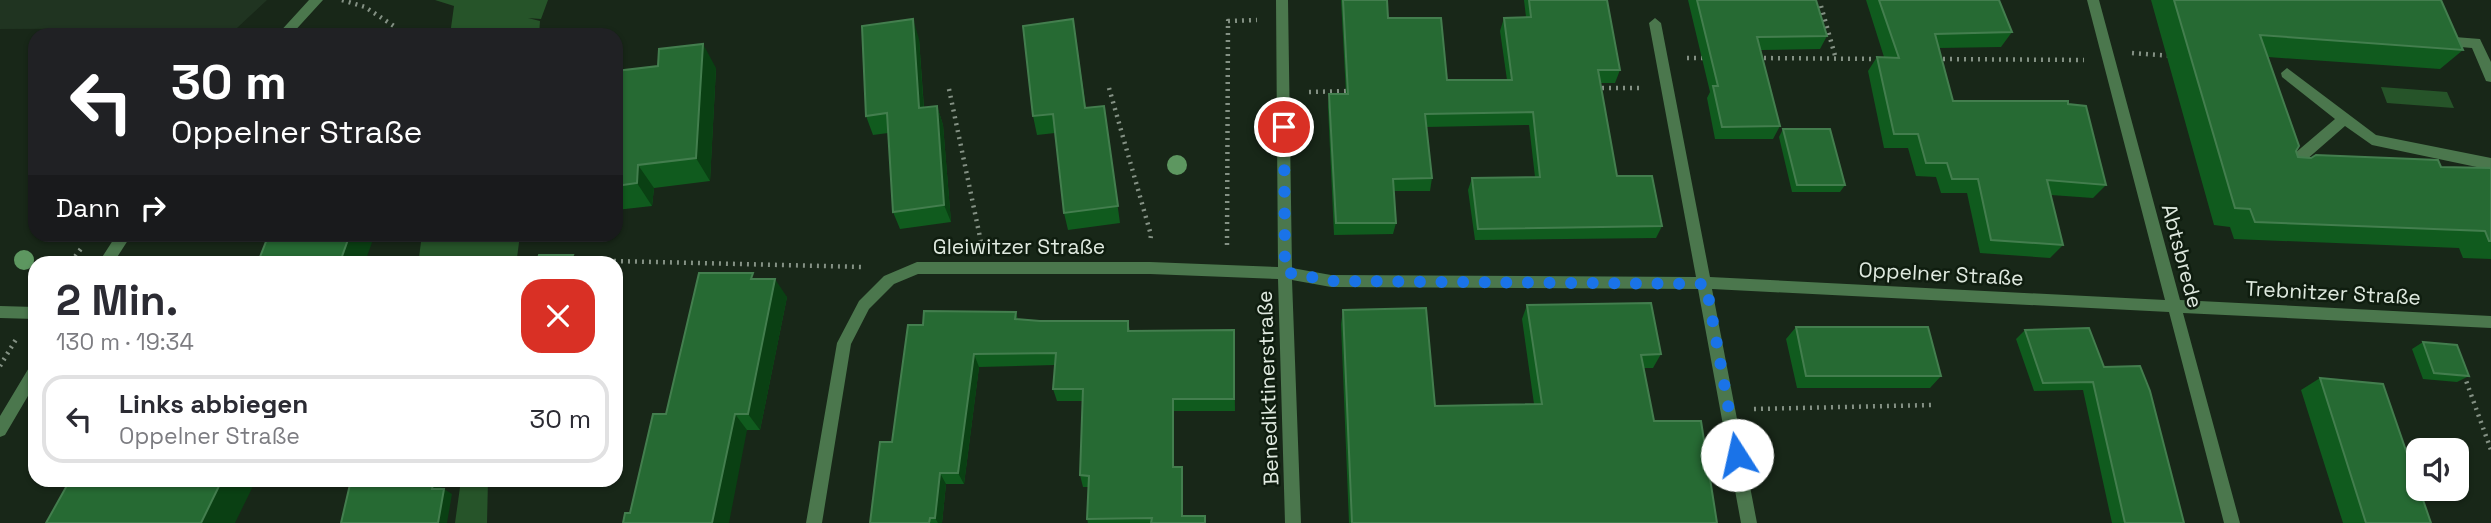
<!DOCTYPE html>
<html lang="de">
<head>
<meta charset="utf-8">
<style>
  body { margin:0; font-family:"Space Grotesk",sans-serif; background:#f2f2f3; color:#2b2b33; height:100vh; display:flex; flex-direction:column; font-size:26px; white-space:nowrap }
  * { box-sizing:border-box; margin:0 }
  p { font-size:23px; color:#7c7c81 }
  .icon { flex:none; width:38px; height:38px; fill:none; stroke:currentColor; stroke-width:2; stroke-linecap:round; stroke-linejoin:round }
  .map { position:relative; flex:1; overflow:hidden }
  .sheet { position:absolute; left:28px; top:256px; width:595px; height:231px; display:flex; flex-direction:column; background:#fff; border-radius:21px; box-shadow:0 2px 5px #0004 }
  .sheet>* { flex:none }
  .hud { position:absolute; left:28px; top:28px; width:595px; height:214px; border-radius:21px; box-shadow:0 2px 5px #0004; background:#202124; color:#fff; overflow:hidden }
  .buttons { position:absolute; left:2406px; top:438px; display:grid; gap:14px }
  .buttons a { display:grid; place-items:center; width:63px; height:63px; border-radius:14px; background:#fff; box-shadow:0 2px 5px #0004; font-size:35px }
  .pin { position:absolute; display:grid; place-items:center; width:60px; height:60px; color:#fff; margin:-30px; border:4px solid #fff; border-radius:50%; box-shadow:0 2px 7px #0007 }
  .me { position:absolute; width:77px; margin:-38px; rotate:350deg; stroke-linejoin:round; filter:drop-shadow(0 0 5px #0008) }
  .turn { display:flex; align-items:center; gap:24px; height:147px; padding:0 28px; font-size:32px }
  .turn .icon { width:91px; height:91px; stroke-width:2.5 }
  .turn b { display:block; font-size:49px; line-height:60px }
  .then { display:flex; align-items:center; height:66px; padding:0 28px; background:#0003; gap:14px; font-size:26px }
  .round { display:grid; place-items:center; flex:none; width:74px; height:74px; border-radius:21px; background:#f2f2f3 }
  .headline { display:flex; align-items:center; justify-content:space-between; height:119px; padding:0 28px }
  h1 { font-size:42px; font-weight:800; line-height:52px }
  ul { padding:0; list-style:none }
  li { display:flex; align-items:center; gap:21px; height:88px; margin:0 14px 10px; padding:0 14px; border:4px solid #e1e1e2; border-radius:21px }
  li div { flex:1 }
  li b { display:block; font-size:26px }
  li em { font-style:normal }
  .map>svg:first-child { display:block }
  .built { fill:#203421 }
  .green { fill:#265429 }
  .lines { fill:none; stroke-linecap:round; stroke-linejoin:round }
  .path { stroke:#849184; stroke-width:4.5; stroke-dasharray:2 5; stroke-linecap:butt }
  .service { fill:#4b774d; fill-rule:evenodd }
  .minor { fill:#4b774d; fill-rule:evenodd }
  .tree { fill:#5d9760 }
  .wall { fill:#105b1e }
  .shaded-wall { fill:#0a4013 }
  .building { fill:#266a33; stroke:#437e4e; stroke-width:2 }
  .route { stroke:#1a73e8; stroke-width:12; stroke-dasharray:0 21.6 }
  .labels { text-anchor:middle; stroke-width:5; stroke-linejoin:round; paint-order:stroke }
  .street-label { font-size:21px; fill:#dfe9df; stroke:#0f1d0f }
</style>
</head>
<body>
<div class="map">
<svg width="2491" height="523" viewBox="0 0 2491 523">
  <rect width="100%" height="100%" fill="#182718"/>
  <!-- built -->
  <path class="built" d="M0,0H267L237,28L0,29Z"/>
  <!-- green -->
  <path class="green" d="M435,0H548L541,19L528,18L540,21L539,35H450L454,6Z
    M2381,87L2447,92L2454,108L2387,103Z
    M422,235H520L517,258C485,267 451,260 419,257Z
    M461,480H488L487,523H455Z"/>
  <g class="lines">
    <!-- path -->
    <path class="path" d="M342,0L365,7L394,26
      M1821,6L1836,59
      M2132,53L2172,56
      M1687,58H1706
      M1757,58L1881,59
      M1936,59L2084,60
      M1109,88L1151,235L1150,243
      M1595,88H1643
      M949,89L981,242
      M1309,92L1349,91
      M1227,245L1228,21L1257,20
      M572,260L864,267
      M71,262L83,246
      M0,366L18,336
      M2464,375L2491,450
      M1754,409L1933,405"/>
    <!-- service -->
    <path class="service" d="M2442,36L2480,39L2491,62V82L2486,81L2472,48L2438,45L2436,41Z
      M2287,68L2376,135L2491,158V170L2372,145L2345,126L2290,174H2280L2278,170L2280,166L2335,119L2282,77L2281,73Z
      M0,306L35,307V319L0,318Z"/>
    <!-- minor -->
    <path class="minor" d="M309,0H323L291,35H277Z
      M1276,0H1288L1292,268L1331,275L1696,277L1649,23L1655,18L1661,23L1710,277L2165,300L2087,0H2099L2180,300L2491,316V328L2183,313L2240,523H2224L2169,312L1712,289L1757,523H1741L1698,289L1331,287L1292,280L1301,523H1285L1278,279L1150,274H918L894,284L869,309L851,344L822,523H806L837,343L859,301L884,276L917,262H1150L1278,267Z
      M117,234H132L114,262H99Z
      M35,364V384L5,435L0,437V416L30,366Z"/>
  </g>
  <!-- trees -->
  <g class="tree">
    <circle cx="1177" cy="165" r="10"/>
    <circle cx="24" cy="260" r="10"/>
  </g>
  <!-- wall -->
  <path class="wall" d="M1341,0H1387L1388,18L1447,80H1507L1500,31L1504,18L1526,17L1524,0H1607L1620,70L1615,83H1600L1617,176L1662,226L1656,238L1475,240L1468,190L1472,178L1535,177L1529,125L1426,127L1432,178L1430,191H1393L1396,223L1393,234L1334,235L1328,107L1329,94H1346Z
    M1688,0H1816L1827,36L1820,49L1761,50L1780,126L1773,139H1715L1707,98L1710,92Z
    M1866,0H1999L2012,32L2001,47L1939,48L1953,101L2106,185L2093,198L2051,195L2063,245L2050,258L1980,253L1967,193H1941L1936,177L1916,176L1908,148H1884L1868,71L1877,57H1884Z
    M2151,0H2441L2463,50L2440,69L2268,57L2298,157L2441,167L2491,168V259L2463,258L2459,248L2234,239L2230,227L2214,225Z
    M919,39L924,108L937,106L943,125L951,222L900,229L893,212L888,133L873,135L866,116Z
    M1076,39L1086,108L1104,106L1120,223L1068,230L1064,213L1055,133L1037,135L1033,116Z
    M716,68L710,181L654,188L652,206L616,210V71Z
    M1783,129L1845,185L1840,192H1792L1779,137Z
    M757,279L787,297L760,430H747L630,513Z
    M1527,305L1661,354L1653,368H1644L1654,421L1717,523H1349L1341,324L1343,310L1435,406L1534,404L1522,319Z
    M1016,312L1018,320L1128,321L1130,331L1234,330L1235,411H1174V467L1183,478V516L1205,523H1088L1087,519L1088,487H1083L1080,475L1083,401H1057L1053,389L1055,365L979,367L964,484H946L942,523H870L923,325Z
    M1796,327L1941,376L1930,388H1797L1786,339Z
    M2025,330L2104,367L2184,523H2112L2083,390L2034,391L2016,339Z
    M2423,342L2469,376L2457,382L2423,379L2412,349Z
    M2320,378L2431,523H2343L2301,390Z"/>
  <!-- shaded-wall -->
  <path class="shaded-wall" d="M913,19L919,39L925,127L919,108Z
    M703,44L716,68L710,181L696,158Z
    M937,106L943,125L951,222L944,205Z
    M638,165L654,188L652,206L637,183Z
    M350,234H375L365,262H340Z
    M573,255L579,262H570Z
    M775,279L787,297L760,430L748,414Z
    M974,354L979,367L964,484L958,473Z
    M1173,399L1174,411V478L1173,467Z
    M735,414L747,430L729,523H712Z
    M1182,467L1183,478V523L1182,516Z
    M940,473L946,484L942,523H938L935,518Z
    M222,480H256L235,523H201Z
    M434,480H443L440,495L432,489Z
    M444,489L452,494L447,523H438Z"/>
  <!-- building -->
  <path class="building" d="M1343,0H1387L1388,18H1441L1447,80H1512L1504,18L1531,17L1529,0H1607L1620,70H1598L1617,176H1652L1662,226L1478,229L1472,178L1540,177L1533,112L1425,114L1432,178L1393,179L1396,223H1336L1329,94H1348Z
    M1697,0H1816L1827,36L1757,37L1780,126L1722,127L1713,86H1718Z
    M1879,0H1999L2012,32L1935,34L1953,101H2068V104L2086,106L2106,185L2047,180L2063,245L1991,240L1978,179H1952L1947,163H1926L1918,134H1894L1877,57L1899,58Z
    M2174,0H2441L2463,50L2260,35L2299,146L2296,151L2298,157L2311,158L2316,155L2438,160L2441,167L2491,168V241H2489L2485,231L2255,222L2250,209L2235,208Z
    M913,19L919,108L937,106L944,205L893,212L887,113L866,116L862,26Z
    M1073,19L1085,108L1104,106L1118,206L1064,213L1053,114L1033,116L1023,26Z
    M703,44L696,158L638,165L637,183L616,186V71L658,66L659,49Z
    M1783,129H1830L1845,185H1797Z
    M269,234H350L340,262H258Z
    M539,255H573L570,262H537Z
    M699,273H753L751,279H775L748,414H735L712,523H623L625,513H630L653,414H666Z
    M1651,303L1661,354L1641,355L1654,421H1701L1717,523H1352L1343,310L1426,308L1435,406L1542,404L1527,305Z
    M924,311L1016,312L1015,319L1040,321H1128V331L1234,330V399H1173V467H1182V516H1205V523H1151L1152,518L1087,519L1089,476L1080,475L1083,389H1053L1056,353L974,354L958,473H940L935,518H930L929,523H870L880,442H892L908,325H923Z
    M1796,327H1928L1941,376H1806Z
    M2089,328L2104,367L2140,366L2150,391L2184,523H2125L2093,382L2043,383L2025,330Z
    M2423,342L2457,345L2469,376L2434,373Z
    M2320,378L2383,384L2431,523H2366Z
    M70,480H222L201,523H46Z
    M351,480H434L432,489H444L438,523H341Z"/>
  <g class="lines">
    <!-- route -->
    <path class="route" d="M1284,127L1285,272L1331,281L1706,284L1737,455"/>
  </g>
  <g class="labels">
    <!-- street labels -->
    <g class="street-label">
      <text x="1019" y="254">Gleiwitzer Straße</text>
      <text transform="translate(2182 256) rotate(75)" y="7">Abtsbrede</text>
      <text transform="translate(1941 274) rotate(3)" y="7">Oppelner Straße</text>
      <text transform="translate(2333 293) rotate(3)" y="7">Trebnitzer Straße</text>
      <text transform="translate(1268 388) rotate(-92)" y="7">Benediktinerstraße</text>
    </g>
  </g>
</svg>
<div class="buttons">
<a><svg class="icon" aria-label="sound" viewBox="0 0 24 24"><path d="M4 9h4l5-4v14l-5-4H4zM17 9q2 3 0 6"/></svg></a>
</div>
<div class="pin" style="left:1284px;top:127px;background:#d93025"><svg class="icon" aria-label="arrive" viewBox="0 0 24 24"><path d="M6 21V4h12l-3 4 3 4H6"/></svg></div>
<svg class="me" style="left:1737px;top:455px" viewBox="-20 -20 40 40"><circle r="19" fill="#fff"/><path d="M0-13L10 11 0 6-10 11z" fill="#1a73e8"/></svg>
<div class="hud">
<div class="turn"><svg class="icon" aria-label="left" viewBox="0 0 24 24"><path d="M17 20v-9H6M10 6l-5 5 5 5"/></svg><div><b>30 m</b>Oppelner Straße</div></div>
<div class="then">Dann<svg class="icon" aria-label="right" viewBox="0 0 24 24"><path d="M7 20v-9h11M14 6l5 5-5 5"/></svg></div>
</div>
<section class="sheet">
<div class="headline"><div><h1>2 Min.</h1><p>130 m · 19:34</p></div><a class="round" style="background:#d93025;color:#fff"><svg class="icon" aria-label="close" viewBox="0 0 24 24"><path d="M6 6l12 12M18 6L6 18"/></svg></a></div>
<ul>
<li><svg class="icon" aria-label="left" viewBox="0 0 24 24"><path d="M17 20v-9H6M10 6l-5 5 5 5"/></svg><div><b>Links abbiegen</b><p>Oppelner Straße</p></div><em>30 m</em></li>
</ul>
</section>
</div>
</body>
</html>
